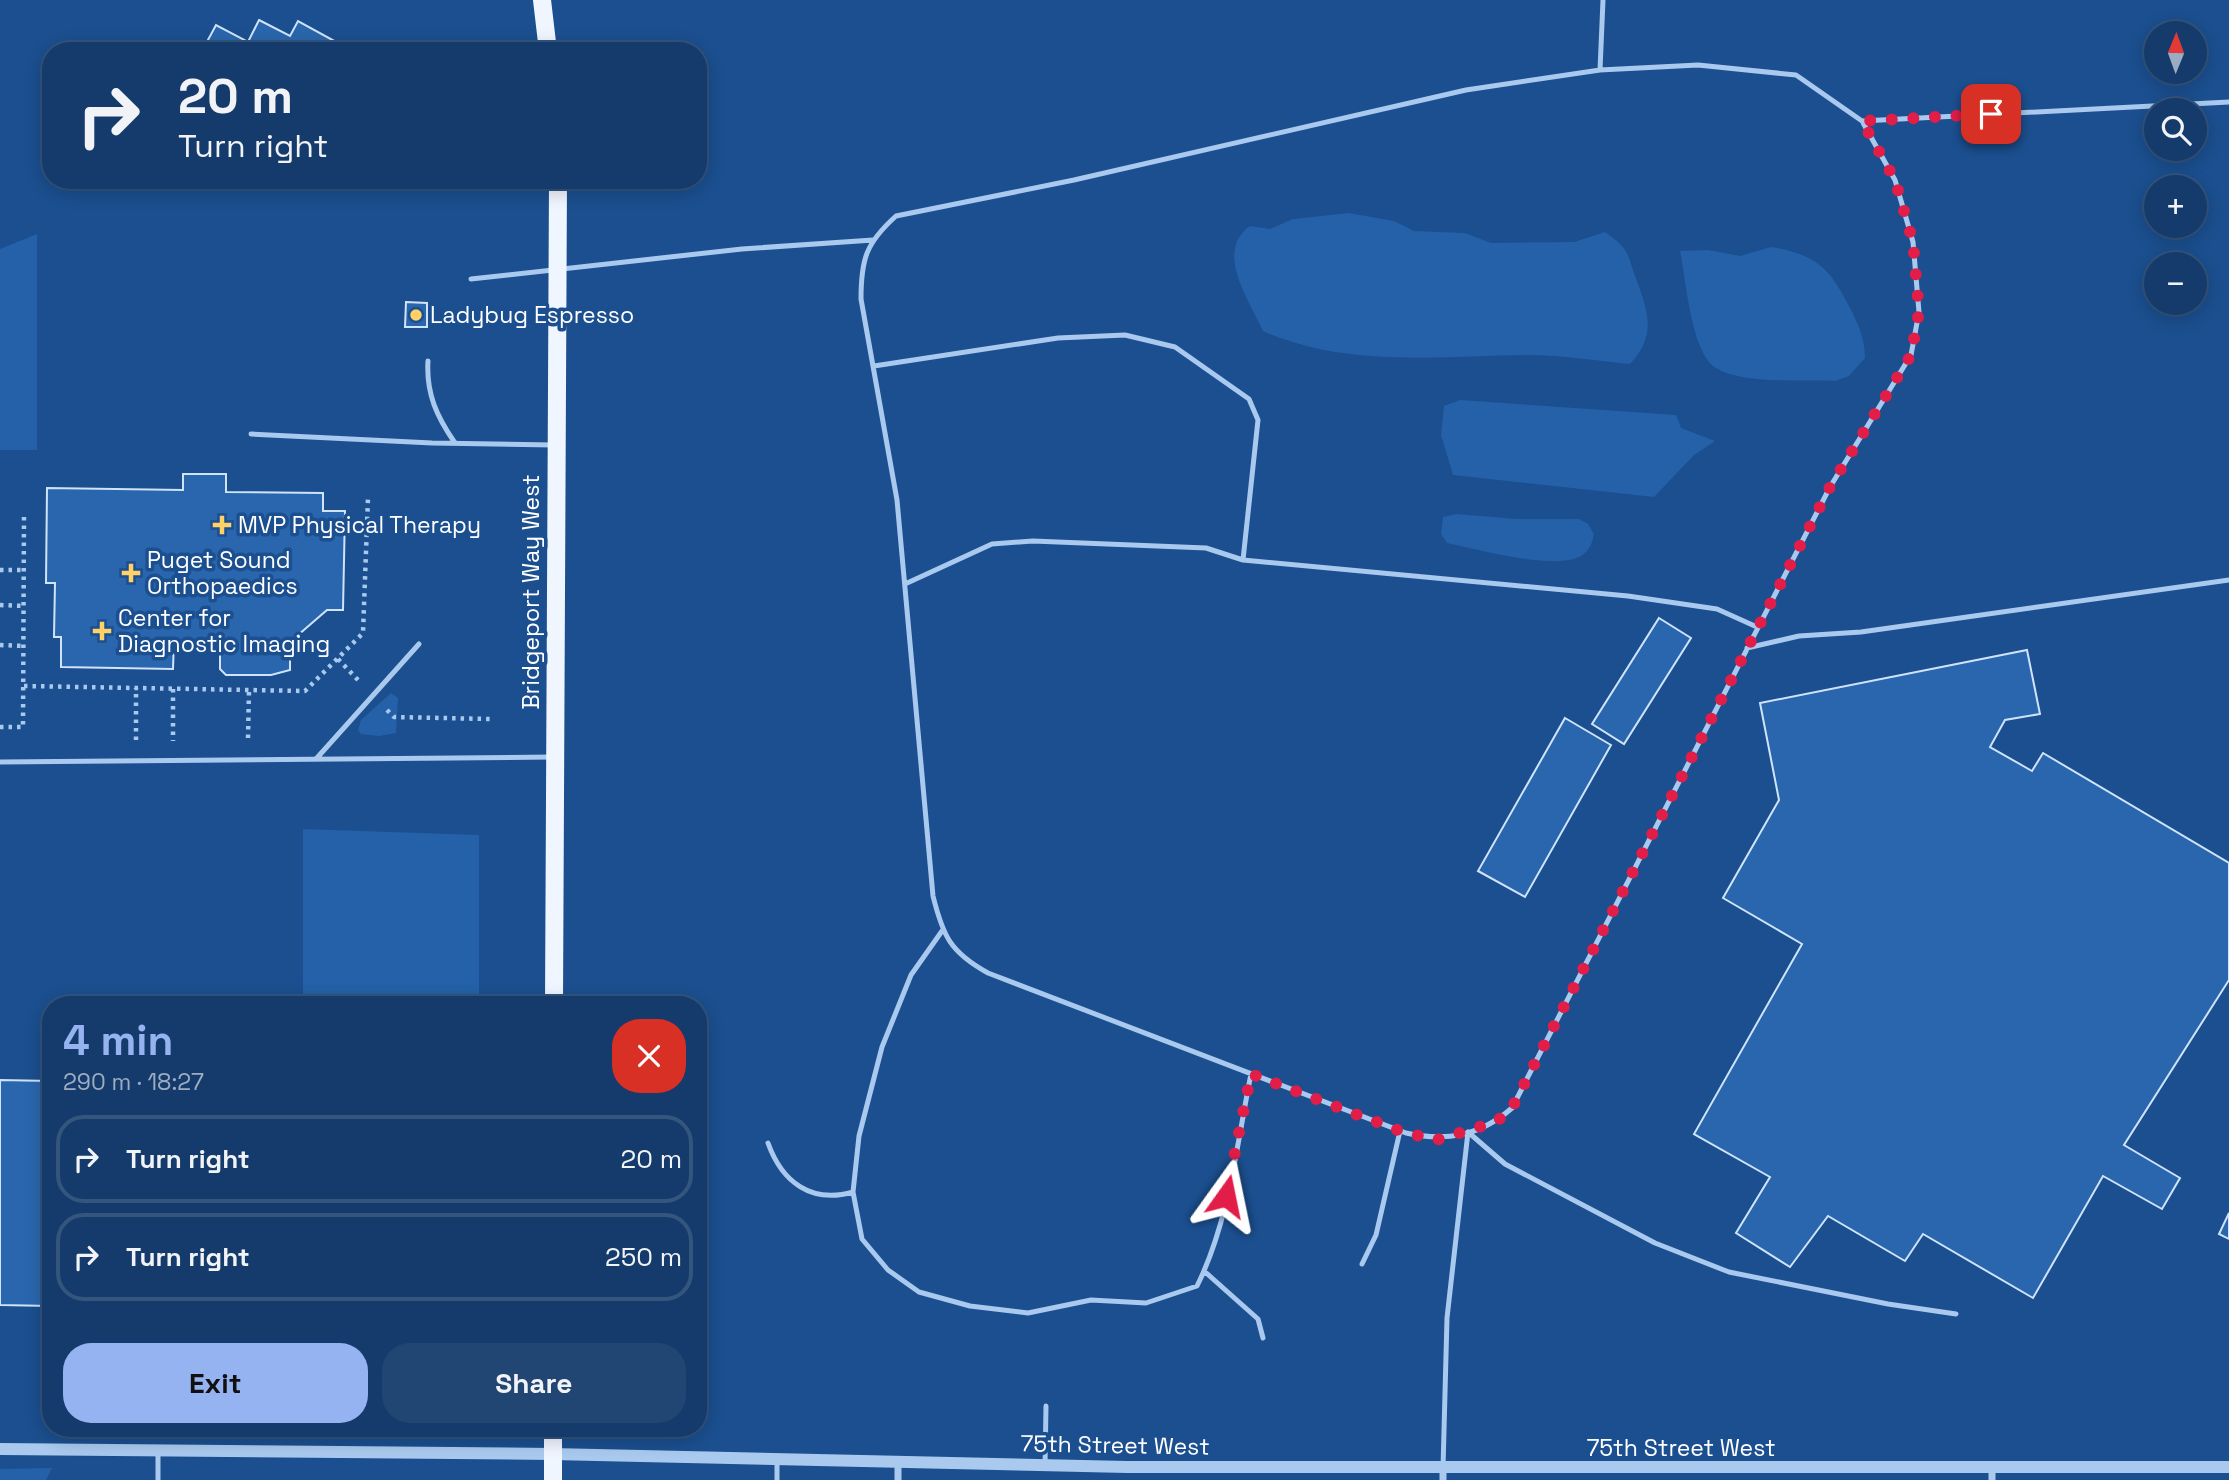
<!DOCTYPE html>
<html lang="en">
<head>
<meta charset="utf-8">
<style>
  body { margin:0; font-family:"Space Grotesk",sans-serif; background:#214673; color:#f1f3f6; height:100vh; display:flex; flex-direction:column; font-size:26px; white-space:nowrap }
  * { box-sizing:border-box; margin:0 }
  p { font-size:23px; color:#9dadc1 }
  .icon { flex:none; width:38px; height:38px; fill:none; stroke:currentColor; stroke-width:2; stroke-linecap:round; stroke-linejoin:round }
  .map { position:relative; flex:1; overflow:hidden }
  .details { position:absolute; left:42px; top:996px; width:665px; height:441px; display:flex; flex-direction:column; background:#143b6b; border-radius:28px; box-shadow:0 4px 18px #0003,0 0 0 2px #33557e }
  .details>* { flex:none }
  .top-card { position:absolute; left:42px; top:42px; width:665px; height:147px; border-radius:28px; box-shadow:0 4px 18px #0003,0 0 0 2px #33557e; background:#143b6b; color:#f1f3f6; overflow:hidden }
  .needle { width:46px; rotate:1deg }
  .buttons { position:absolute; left:2144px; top:21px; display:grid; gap:14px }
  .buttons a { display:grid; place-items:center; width:63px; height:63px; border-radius:50%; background:#143b6b; box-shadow:0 4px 18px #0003,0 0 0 2px #33557e; font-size:35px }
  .pin { position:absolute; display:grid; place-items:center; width:60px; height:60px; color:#fff; margin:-30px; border-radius:14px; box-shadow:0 4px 10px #0006 }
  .me { position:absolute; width:77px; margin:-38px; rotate:12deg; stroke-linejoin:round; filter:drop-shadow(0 0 5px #0008) }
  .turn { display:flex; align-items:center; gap:24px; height:147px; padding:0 21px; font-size:32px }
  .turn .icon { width:91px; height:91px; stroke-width:2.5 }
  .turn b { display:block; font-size:49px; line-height:60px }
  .round { display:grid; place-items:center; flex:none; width:74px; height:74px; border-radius:28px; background:#214673 }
  .overview { display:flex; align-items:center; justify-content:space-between; height:119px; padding:0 21px }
  h1 { font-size:42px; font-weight:800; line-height:52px; color:#95b2f1 }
  .button { display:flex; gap:14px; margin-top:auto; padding:14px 21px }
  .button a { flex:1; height:80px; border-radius:28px; background:#95b2f1; color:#111; font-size:28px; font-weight:800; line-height:80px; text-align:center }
  .button a+a { background:#214673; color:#f1f3f6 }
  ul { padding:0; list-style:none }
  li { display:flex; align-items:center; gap:21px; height:88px; margin:0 14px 10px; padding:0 7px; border:4px solid #33557e; border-radius:28px }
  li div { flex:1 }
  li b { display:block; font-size:26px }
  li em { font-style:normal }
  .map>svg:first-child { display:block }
  .green { fill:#2461a8 }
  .building { fill:#2a66ad; stroke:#cfe3fa; stroke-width:2 }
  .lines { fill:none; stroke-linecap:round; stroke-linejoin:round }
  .path { stroke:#a9c9ee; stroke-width:4.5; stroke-dasharray:3.5 5; stroke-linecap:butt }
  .service { stroke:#a9c9ee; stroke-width:5 }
  .minor { stroke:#a9c9ee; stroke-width:7 }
  .tertiary { stroke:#a9c9ee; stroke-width:12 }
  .primary { stroke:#f0f6ff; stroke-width:18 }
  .route { stroke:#e11d48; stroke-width:12; stroke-dasharray:0 21.6 }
  .poi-dot { fill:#ffd166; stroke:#1b4f8f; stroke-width:2.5 }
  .labels { text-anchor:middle; stroke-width:7; stroke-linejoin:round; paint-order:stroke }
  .poi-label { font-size:23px; fill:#fff; stroke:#1b4f8f; text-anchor:start }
  .street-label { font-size:23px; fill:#fff; stroke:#1b4f8f }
</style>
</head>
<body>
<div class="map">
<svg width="2229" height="1480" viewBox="0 0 2229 1480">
  <rect width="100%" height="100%" fill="#1b4f8f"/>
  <!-- green -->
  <path class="green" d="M1349,213L1394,221L1414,231L1465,233L1491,243L1574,242L1605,232C1632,251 1626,253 1637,281C1649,314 1656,336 1630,364C1597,361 1562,355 1528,355C1441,356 1345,368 1263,331C1249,300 1214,251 1250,226L1270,229L1293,219Z
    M37,234V450H0V249Z
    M1771,247C1815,254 1829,267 1849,306C1858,324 1865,338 1865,358L1849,376L1835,381C1803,379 1744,385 1716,368C1691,353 1686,279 1680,251L1708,250L1740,256Z
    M1460,400L1676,415L1681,428L1715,441L1694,455L1654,497L1453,475L1441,435L1444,406Z
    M1457,514L1516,519H1579L1588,524L1594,534C1592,544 1590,550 1581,556C1556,571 1476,549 1447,543L1441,534L1443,517Z
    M391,693L398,698L396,733L379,736L361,734L358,730L361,720Z
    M303,829L479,835V1004H303Z
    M52,1468L46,1480H0V1469Z"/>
  <!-- building -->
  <path class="building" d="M259,20L290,36L298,21L338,43L334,51H202L216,25L248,42Z
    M300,180H320L316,189Z
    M406,302L427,303V327H405Z
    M183,474H226V492L323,493V511H345L343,610H327L290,642V670L271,675H226L220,669V642L174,641L173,669L61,667V637H54L55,583H46L47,488L183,490Z
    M1659,618L1691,638L1624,744L1592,724Z
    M2027,650L2040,714L2005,720L1990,747L2032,771L2043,753L2229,863V980L2124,1145L2180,1178L2162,1209L2103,1176L2033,1298L1923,1234L1905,1261L1828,1216L1790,1267L1736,1233L1770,1177L1694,1134L1802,944L1723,898L1779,800L1760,703Z
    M1565,718L1611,745L1525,897L1478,871Z
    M0,1080L51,1081V1306L0,1305Z
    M2229,1213V1239L2219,1234Z"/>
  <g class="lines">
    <!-- path -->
    <path class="path" d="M0,570H24
      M0,605L24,606
      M0,645L24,646
      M338,659L359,681
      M24,686L305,691L363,633L368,498
      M173,689V741
      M387,710L394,717L490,719
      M0,727H23L24,515
      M248,738L249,690
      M136,740V688"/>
    <!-- service -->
    <path class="service" d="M1698,65L1796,75L1862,121L1895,180L1913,242L1919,312L1911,355L1830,487L1512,1108C1480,1136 1446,1142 1406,1133L988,973C950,952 943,936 933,896L897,500L861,299C861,259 866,243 896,216L1074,180L1466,90L1600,70Z
      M1600,70L1603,0
      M1862,121L2229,102
      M471,279L742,249L873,240
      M428,361C426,394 437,417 455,443
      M874,366L1058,338L1125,335L1175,347L1249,399L1258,420L1243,560
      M251,434L432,443L553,445
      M905,584L992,544L1033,541L1206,548L1243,560L1628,596L1717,609L1757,627
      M1747,648L1799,636L1861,632L2229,580
      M316,759L419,644
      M0,762L553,757
      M942,931L911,975L882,1047L859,1136L853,1192L862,1239L888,1270L919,1292L970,1306L1028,1313L1091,1300L1146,1303L1197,1286C1229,1222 1237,1143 1251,1074
      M1468,1132L1505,1164L1655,1243L1729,1272L1888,1304L1956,1314
      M768,1143C782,1182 811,1204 853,1192
      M1362,1264L1376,1235L1400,1131
      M1204,1271L1258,1319L1263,1338
      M1045,1466L1046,1406
      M1443,1468L1447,1318L1468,1132
      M158,1480V1451
      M777,1480V1461"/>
    <!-- minor -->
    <path class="minor" d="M898,1464V1480
      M1443,1480V1468
      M1992,1480V1469"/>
    <!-- tertiary -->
    <path class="tertiary" d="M0,1449L552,1454L1127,1467H2229"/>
    <!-- primary -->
    <path class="primary" d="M542,0L548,51
      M554,1004L558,180
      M553,1428V1480"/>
  </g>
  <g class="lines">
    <!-- route -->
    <path class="route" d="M1226,1196L1251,1074L1400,1131L1436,1140L1496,1122L1512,1108L1830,487L1911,355L1919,312L1913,242L1895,180L1862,121L1991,114"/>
  </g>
  <!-- markers -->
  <g class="poi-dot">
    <circle cx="416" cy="315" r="7"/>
    <path d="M218.5 514.5h7v7h7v7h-7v7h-7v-7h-7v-7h7z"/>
    <path d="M127.5 562.5h7v7h7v7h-7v7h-7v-7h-7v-7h7z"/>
    <path d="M98.5 620.5h7v7h7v7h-7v7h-7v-7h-7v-7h7z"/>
  </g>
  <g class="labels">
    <!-- poi labels -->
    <g class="poi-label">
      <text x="430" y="323">Ladybug Espresso</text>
      <text x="238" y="533">MVP Physical Therapy</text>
      <text x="147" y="568">Puget Sound<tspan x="147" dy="26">Orthopaedics</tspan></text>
      <text x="118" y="626">Center for<tspan x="118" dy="26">Diagnostic Imaging</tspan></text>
    </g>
    <!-- street labels -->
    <g class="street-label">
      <text transform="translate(531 592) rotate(-90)" y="8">Bridgeport Way West</text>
      <text transform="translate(1115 1445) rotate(1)" y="8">75th Street West</text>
      <text x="1681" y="1456">75th Street West</text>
    </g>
  </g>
</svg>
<div class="buttons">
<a><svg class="needle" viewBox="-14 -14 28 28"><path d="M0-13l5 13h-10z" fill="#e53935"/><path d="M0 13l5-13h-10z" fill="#9dadc1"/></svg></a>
<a><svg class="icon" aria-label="search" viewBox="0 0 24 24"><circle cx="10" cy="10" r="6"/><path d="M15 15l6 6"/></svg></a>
<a>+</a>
<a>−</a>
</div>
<div class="pin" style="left:1991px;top:114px;background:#d93025"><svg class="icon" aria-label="arrive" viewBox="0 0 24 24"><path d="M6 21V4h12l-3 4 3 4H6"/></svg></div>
<svg class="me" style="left:1226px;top:1196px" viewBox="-20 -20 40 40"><path d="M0-17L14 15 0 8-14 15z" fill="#e11d48" stroke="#fff" stroke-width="4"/></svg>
<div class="top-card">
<div class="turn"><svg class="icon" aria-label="right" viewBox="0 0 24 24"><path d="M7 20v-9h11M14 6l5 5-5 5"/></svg><div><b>20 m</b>Turn right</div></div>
</div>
<section class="details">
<div class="overview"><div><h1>4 min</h1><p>290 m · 18:27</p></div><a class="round" style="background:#d93025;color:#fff"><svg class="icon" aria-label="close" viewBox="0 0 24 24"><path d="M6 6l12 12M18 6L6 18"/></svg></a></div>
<ul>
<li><svg class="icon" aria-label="right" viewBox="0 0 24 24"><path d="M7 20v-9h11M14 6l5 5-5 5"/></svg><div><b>Turn right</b></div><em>20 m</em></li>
<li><svg class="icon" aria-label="right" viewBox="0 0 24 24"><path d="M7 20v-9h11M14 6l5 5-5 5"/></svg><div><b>Turn right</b></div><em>250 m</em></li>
</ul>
<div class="button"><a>Exit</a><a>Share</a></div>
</section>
</div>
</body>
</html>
